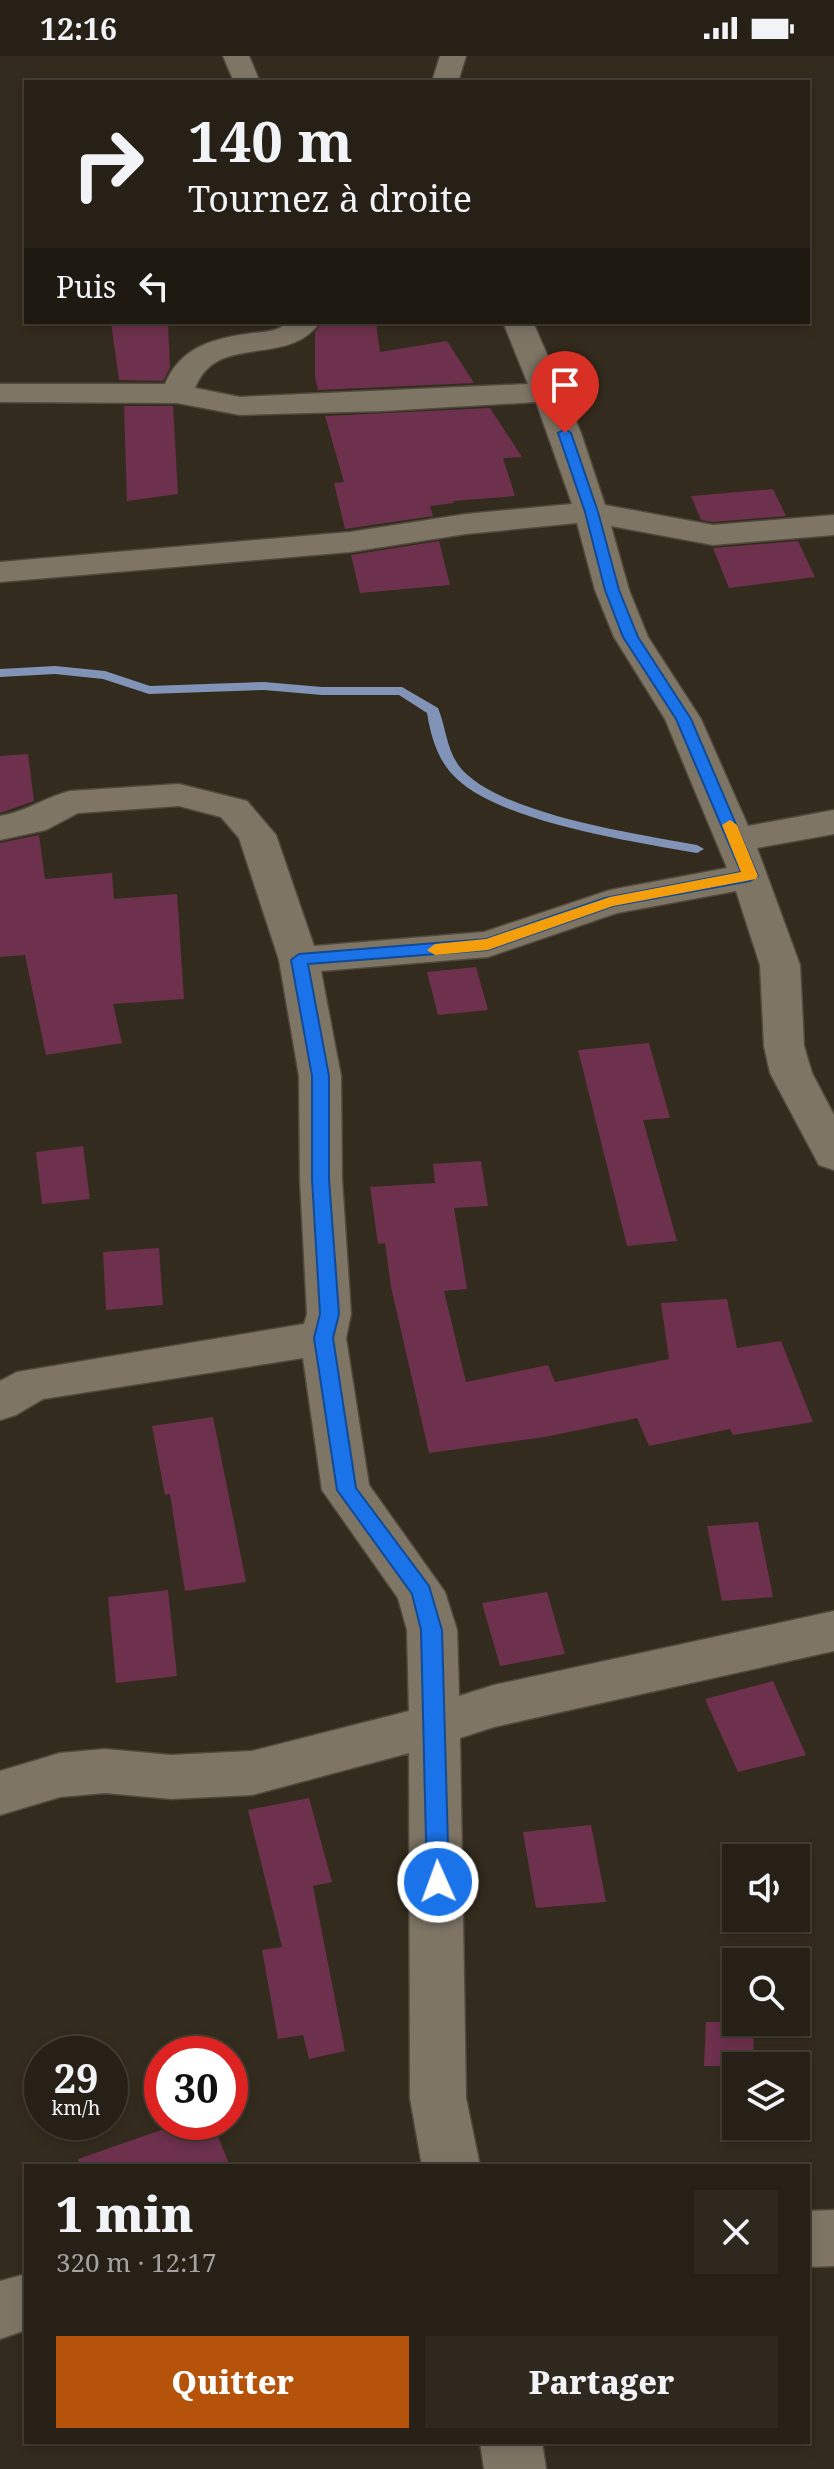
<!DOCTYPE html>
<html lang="fr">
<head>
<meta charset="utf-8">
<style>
  body { margin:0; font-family:"Noto Serif",serif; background:#2e281f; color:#f1f3f6; height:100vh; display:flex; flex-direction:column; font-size:30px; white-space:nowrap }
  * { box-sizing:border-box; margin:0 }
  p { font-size:26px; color:#a4a3a1 }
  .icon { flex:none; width:44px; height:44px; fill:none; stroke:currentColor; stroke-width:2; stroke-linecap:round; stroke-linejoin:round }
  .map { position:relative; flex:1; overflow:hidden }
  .side { position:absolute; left:24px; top:2108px; width:786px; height:280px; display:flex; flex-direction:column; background:#262016; border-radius:0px; box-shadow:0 4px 12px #0003,0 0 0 2px #423e35 }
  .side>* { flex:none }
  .top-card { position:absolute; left:24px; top:24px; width:786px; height:244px; border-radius:0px; box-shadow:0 4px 12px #0003,0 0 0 2px #423e35; background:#262016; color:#f1f3f6; overflow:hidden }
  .buttons { position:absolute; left:722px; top:1788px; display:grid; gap:16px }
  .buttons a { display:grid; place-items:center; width:88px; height:88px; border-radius:0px; background:#262016; box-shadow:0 4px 12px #0003,0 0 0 2px #423e35; font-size:40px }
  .speed { position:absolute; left:24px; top:1980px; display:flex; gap:16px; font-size:40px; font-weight:700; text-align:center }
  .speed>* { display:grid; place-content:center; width:104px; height:104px; border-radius:50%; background:#262016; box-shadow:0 4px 12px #0003,0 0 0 2px #423e35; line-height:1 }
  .speed small { font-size:20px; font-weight:400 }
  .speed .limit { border:12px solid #d22; background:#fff; color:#111 }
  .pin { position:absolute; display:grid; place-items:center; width:68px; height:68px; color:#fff; margin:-82px -34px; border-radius:50% 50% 50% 0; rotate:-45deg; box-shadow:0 0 8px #0007 }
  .pin .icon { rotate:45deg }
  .me { position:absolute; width:88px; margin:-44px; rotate:358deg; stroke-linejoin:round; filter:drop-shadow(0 0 6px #0008) }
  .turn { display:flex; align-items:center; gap:28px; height:168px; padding:0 32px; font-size:36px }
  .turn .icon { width:104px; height:104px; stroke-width:2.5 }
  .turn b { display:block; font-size:56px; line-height:68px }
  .then { display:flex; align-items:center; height:76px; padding:0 32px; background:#0003; gap:16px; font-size:30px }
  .round { display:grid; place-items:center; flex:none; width:84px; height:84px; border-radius:0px; background:#2e281f }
  .headline { display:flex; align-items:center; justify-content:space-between; height:136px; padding:0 32px }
  h1 { font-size:48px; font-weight:800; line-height:60px }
  .action { display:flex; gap:16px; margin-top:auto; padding:16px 32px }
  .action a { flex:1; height:92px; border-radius:0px; background:#b45309; color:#fff; font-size:32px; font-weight:800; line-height:92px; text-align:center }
  .action a+a { background:#2e281f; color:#f1f3f6 }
  .status { display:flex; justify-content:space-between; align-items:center; height:56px; padding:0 40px; background:#262016; direction:ltr }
  .status svg { height:22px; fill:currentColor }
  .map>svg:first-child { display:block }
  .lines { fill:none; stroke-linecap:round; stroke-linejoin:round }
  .stream { fill:#8194b7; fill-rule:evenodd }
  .building { fill:#6d314d }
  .minor-casing { stroke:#50493c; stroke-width:3 }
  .minor { fill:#7e7565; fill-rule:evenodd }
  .route { fill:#1a73e8; stroke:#114b97; stroke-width:2 }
  .slow { fill:#f59e0b }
</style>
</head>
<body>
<div class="status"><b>12:16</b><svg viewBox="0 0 49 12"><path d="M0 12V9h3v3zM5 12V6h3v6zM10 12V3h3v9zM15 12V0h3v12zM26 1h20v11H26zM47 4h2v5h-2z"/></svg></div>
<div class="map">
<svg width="834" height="2413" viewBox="0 0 834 2413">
  <rect width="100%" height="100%" fill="#332b1d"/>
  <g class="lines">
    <!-- stream -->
    <path class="stream" d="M55,610L105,615L150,630L264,626L322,631H402L438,652C446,671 446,692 459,710C496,758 638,778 697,789L704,793L697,797C635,786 502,766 457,723C438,706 431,681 427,657L399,639H322L264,634L149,638L103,623L55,618L0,621V613Z"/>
  </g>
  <!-- building -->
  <path class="building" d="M111,266H168L170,312L163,325L119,324Z
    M323,266H376L380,296L447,285L474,327L318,334L315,321V276Z
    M124,350H173L178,438L127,445Z
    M490,352L522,401L503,402L515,440L453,445L454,447L430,450L433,460L345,473L334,427L344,426L325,360Z
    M773,433L786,460L713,466L701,464L691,440Z
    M439,485L450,529L360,537L351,499Z
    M798,485L815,521L729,532L713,492Z
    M28,698L34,745L0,757V700Z
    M39,779L45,823L112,817L114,843L177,838L184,943L113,948L122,987L46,999L25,899L0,901V787Z
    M476,911L488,954L438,959L427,916Z
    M649,987L670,1062L643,1064L677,1185L627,1190L578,994Z
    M83,1090L90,1143L42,1148L36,1096Z
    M481,1105L488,1150L454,1152L467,1233L444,1235L466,1326L548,1309L555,1326L669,1303L661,1247L727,1243L737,1292L781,1285L813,1366L733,1379L730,1373L649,1390L637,1362L545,1381L429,1397L391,1231L385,1187L378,1188L370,1131L435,1127L433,1108Z
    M159,1192L163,1249L106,1254L103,1196Z
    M213,1361L246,1526L185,1535L170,1438L165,1439L152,1370Z
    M758,1466L773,1541L722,1545L707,1470Z
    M168,1534L177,1620L116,1627L108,1541Z
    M547,1536L565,1598L500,1610L482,1547Z
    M773,1625L806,1699L738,1716L705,1643Z
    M309,1742L332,1826L313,1830L345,1995L309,2003L303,1979L278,1983L262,1894L282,1891L248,1754Z
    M591,1769L606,1846L536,1852L523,1776Z
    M706,1966H754L753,2010H704Z
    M184,2066H212L230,2110H79L78,2103Z"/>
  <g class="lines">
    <!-- minor casing -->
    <g class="minor-casing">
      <path id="minor" d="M223,0H249L260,26H234Z
        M440,0H466L458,26H432Z
        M288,266H320C288,313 217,275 195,332L240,341L528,328L503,266H533L581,377L605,449L713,469L834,459V479L713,489L611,470L629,534L648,581L701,663L748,770L834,754V778L757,792L800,909L804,990L812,1017L834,1059V1114L819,1109L770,1017L764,990L760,909L736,835L617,857L488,901L321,915L341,1020L342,1123L351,1258L346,1282L369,1429L445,1536L457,1574L459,1640L494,1629L834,1555V1595L494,1671L460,1682L466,2042L480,2110H422L410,2042L409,1697L252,1739L171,1743L105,1737L60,1741L0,1759V1715L60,1697L105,1693L171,1699L252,1695L409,1655L407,1574L398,1542L322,1434L303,1302L43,1343L16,1359L0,1364V1325L17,1316L304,1268L307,1258L300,1123L299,1020L279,904L239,782L221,761L179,750L78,757L46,774L0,784V760C26,756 45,741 70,735L179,728L247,745L276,779L314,890L484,876L610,834L727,812L665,663L614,581L595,534L577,467L466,478L350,496L0,526V506L350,476L466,458L572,448L536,346L382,355L240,359L177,347L0,346V328H165C181,290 215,282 253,277C266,276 279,275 288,266Z
        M834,2154V2210L808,2211V2155Z
        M26,2218V2274L0,2283V2225Z
        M480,2386H542L546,2413H484Z"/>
    </g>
    <!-- minor -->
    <use href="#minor" class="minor"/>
  </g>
  <!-- route -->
  <path class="route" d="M565,373L571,377L598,456L619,534L638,581L691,663L758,820L750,825L613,850L488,894L308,908L329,1020V1123L339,1258L333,1282L356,1432L429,1530L442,1574L449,1826L446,1833L438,1835L430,1833L427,1826L421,1574L412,1538L337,1434L314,1282L320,1258L312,1123V1020L291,904L299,898L486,883L605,842L741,816L676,663L623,581L605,534L585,456L558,377Z"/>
  <!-- slow -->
  <path class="slow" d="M730,764L737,769L758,820L756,823L613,850L488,894L435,899L427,894L435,888L486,883L610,841L741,816L722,769Z"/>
</svg>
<div class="buttons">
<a><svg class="icon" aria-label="sound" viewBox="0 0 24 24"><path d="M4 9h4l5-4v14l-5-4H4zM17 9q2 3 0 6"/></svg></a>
<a><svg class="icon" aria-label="search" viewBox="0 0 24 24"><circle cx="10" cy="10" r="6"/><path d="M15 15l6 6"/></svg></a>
<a><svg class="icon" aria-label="layers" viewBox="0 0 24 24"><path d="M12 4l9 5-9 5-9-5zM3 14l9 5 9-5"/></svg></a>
</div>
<div class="speed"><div>29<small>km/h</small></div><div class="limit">30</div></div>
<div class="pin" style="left:565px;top:377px;background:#d93025"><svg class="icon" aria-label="arrive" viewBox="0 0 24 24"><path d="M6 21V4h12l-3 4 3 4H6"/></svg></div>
<svg class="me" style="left:438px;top:1826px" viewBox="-20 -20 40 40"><circle r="17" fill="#1a73e8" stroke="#fff" stroke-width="3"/><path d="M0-11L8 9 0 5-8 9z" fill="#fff"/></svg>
<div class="top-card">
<div class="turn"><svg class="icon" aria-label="right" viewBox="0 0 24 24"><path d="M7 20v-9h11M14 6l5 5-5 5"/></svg><div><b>140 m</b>Tournez à droite</div></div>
<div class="then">Puis<svg class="icon" aria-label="left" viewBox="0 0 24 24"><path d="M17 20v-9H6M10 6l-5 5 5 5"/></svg></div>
</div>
<section class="side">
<div class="headline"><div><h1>1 min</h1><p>320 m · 12:17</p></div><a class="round"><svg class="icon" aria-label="close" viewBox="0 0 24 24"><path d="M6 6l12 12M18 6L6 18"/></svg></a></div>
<div class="action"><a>Quitter</a><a>Partager</a></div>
</section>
</div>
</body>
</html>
